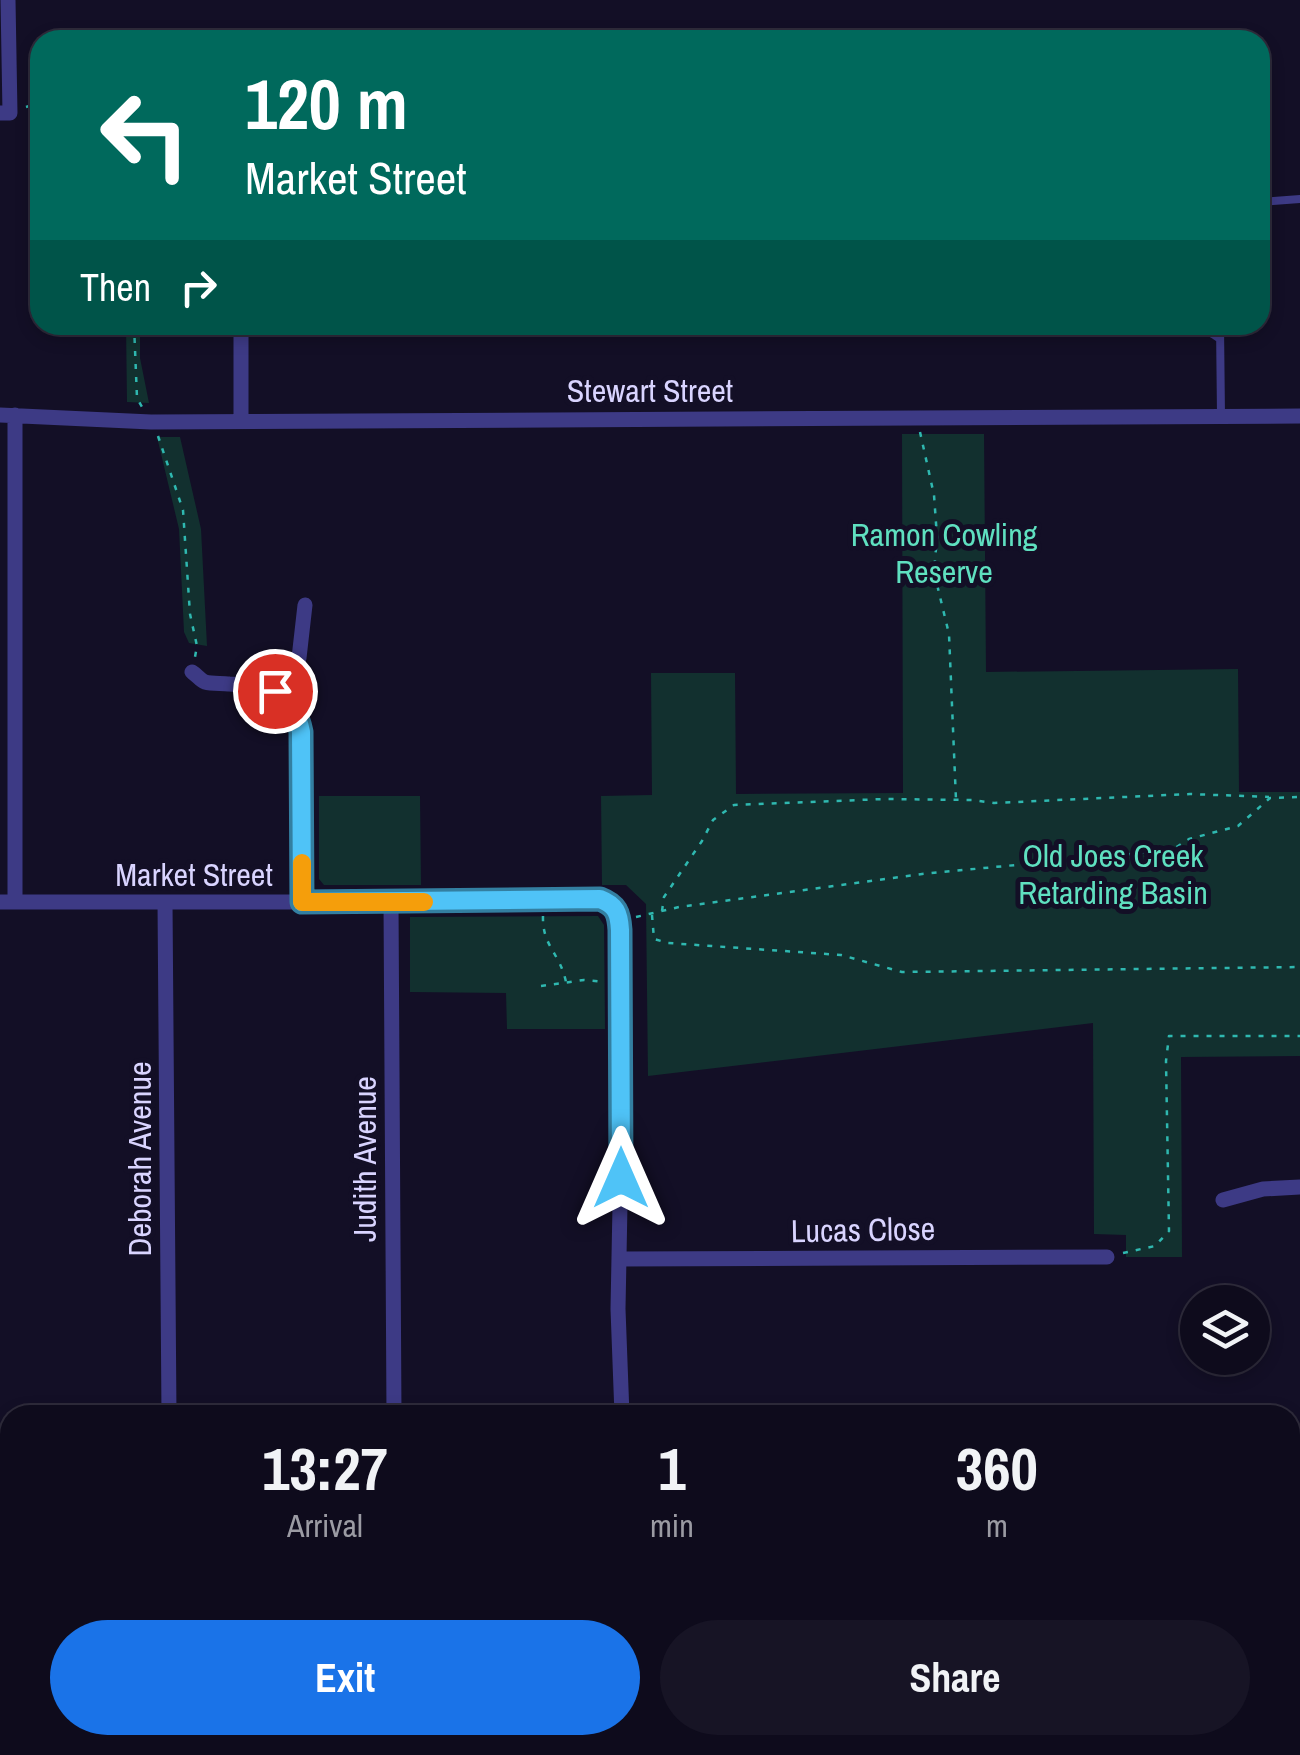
<!DOCTYPE html>
<html lang="en">
<head>
<meta charset="utf-8">
<style>
  body { margin:0; font-family:"Archivo Narrow",sans-serif; background:#171425; color:#f1f3f6; height:100vh; display:flex; flex-direction:column; font-size:38px; white-space:nowrap }
  * { box-sizing:border-box; margin:0 }
  p { font-size:32px; color:#9b9ba3 }
  .icon { flex:none; width:55px; height:55px; fill:none; stroke:currentColor; stroke-width:2; stroke-linecap:round; stroke-linejoin:round }
  .map { position:relative; flex:1; overflow:hidden }
  .drawer { position:absolute; left:0px; top:1405px; width:1300px; height:350px; display:flex; flex-direction:column; background:#0e0b1c; border-radius:30px 30px 0 0; box-shadow:0 5px 15px #0003,0 0 0 2px #2e2b3b }
  .drawer>* { flex:none }
  .guide { position:absolute; left:30px; top:30px; width:1240px; height:305px; border-radius:30px; box-shadow:0 5px 15px #0003,0 0 0 2px #2e2b3b; background:#00695c; color:#fff; overflow:hidden }
  .tools { position:absolute; left:1180px; top:1285px; display:grid; gap:20px }
  .tools a { display:grid; place-items:center; width:90px; height:90px; border-radius:50%; background:#0e0b1c; box-shadow:0 5px 15px #0003,0 0 0 2px #2e2b3b; font-size:50px }
  .pin { position:absolute; display:grid; place-items:center; width:85px; height:85px; color:#fff; margin:-42px; border:5px solid #fff; border-radius:50%; box-shadow:0 2px 10px #0007 }
  .me { position:absolute; width:110px; margin:-55px; rotate:0deg; stroke-linejoin:round; filter:drop-shadow(0 0 8px #0008) }
  .turn { display:flex; align-items:center; gap:35px; height:210px; padding:0 50px; font-size:45px }
  .turn .icon { width:130px; height:130px; stroke-width:2.5 }
  .turn b { display:block; font-size:70px; line-height:85px }
  .then { display:flex; align-items:center; height:95px; padding:0 50px; background:#0003; gap:20px; font-size:38px }
  .eta { display:flex; justify-content:space-evenly; align-items:center; height:170px; text-align:center }
  .eta b { font-size:60px; font-weight:700; line-height:70px }
  .cta { display:flex; gap:20px; margin-top:auto; padding:20px 50px }
  .cta a { flex:1; height:115px; border-radius:60px; background:#1a73e8; color:#fff; font-size:40px; font-weight:700; line-height:115px; text-align:center }
  .cta a+a { background:#171425; color:#f1f3f6 }
  .map>svg:first-child { display:block }
  .green { fill:#12302f }
  .lines { fill:none; stroke-linecap:round; stroke-linejoin:round }
  .path { stroke:#2fb8b0; stroke-width:2.5; stroke-dasharray:5 8; stroke-linecap:butt }
  .service { stroke:#3d3a85; stroke-width:8 }
  .minor { stroke:#3d3a85; stroke-width:15 }
  .route-casing { stroke:#337fa1; stroke-width:25 }
  .route { stroke:#4fc3f7; stroke-width:18 }
  .slow { stroke:#f59e0b; stroke-width:18 }
  .labels { text-anchor:middle; stroke-width:10; stroke-linejoin:round; paint-order:stroke }
  .street-label { font-size:32px; fill:#d9d4ff; stroke:#130f26 }
  .park-label { font-size:32px; fill:#5fe0c0; stroke:#130f26 }
</style>
</head>
<body>
<div class="map">
<svg width="1300" height="1755" viewBox="0 0 1300 1755">
  <rect width="100%" height="100%" fill="#130f26"/>
  <!-- green -->
  <path class="green" d="M126,325H140V358L149,403L127,402Z
    M902,434H984L986,672L1238,669L1239,792H1300V1056L1181,1057L1182,1257H1126V1235L1094,1234L1093,1023L648,1076L646,904L626,885H602L601,796L652,795L651,673H735L736,794L903,793Z
    M157,437H180L201,529L207,646L189,643L184,632L179,529Z
    M319,796H420L421,885H324L319,879Z
    M598,916L604,925L605,1029H507L506,993L410,992V917Z"/>
  <g class="lines">
    <!-- path -->
    <path class="path" d="M26,107L36,104L40,108
      M134,325L137,398L142,407
      M920,432L934,495L937,537L934,572L949,634L956,800
      M158,436L183,510L190,614L197,646L195,657
      M662,911L664,897L702,841L713,820L734,805L884,799L972,800L994,803L1190,794L1269,797
      M652,915L654,939L668,943L841,955L902,972L1300,967
      M543,916C542,946 560,953 566,982
      M636,917L679,907L922,874L1172,850L1189,839L1238,826L1270,798L1300,797
      M541,986L584,980L604,982
      M1123,1253L1155,1246L1169,1231L1166,1061L1169,1036H1300
      M1184,1753L1188,1755
      M1274,1755L1279,1745"/>
    <!-- service -->
    <path class="service" d="M1260,202L1300,199
      M1220,325L1221,416
      M1171,327C1191,326 1204,326 1220,339"/>
    <!-- minor -->
    <path class="minor" d="M0,113H10L8,0
      M241,325V421
      M0,415L151,422L1300,416
      M15,415V902
      M192,672C197,675 200,680 205,682C212,684 222,683 229,684C267,686 292,691 301,732L302,902
      M281,695L299,658L305,605
      M0,902H391L600,899C616,906 619,913 620,930L622,1101L618,1309L622,1415
      M165,902L169,1415
      M391,902L394,1415
      M1223,1200L1263,1189L1300,1187
      M620,1259L1107,1257
      M0,1609H10
      M628,1751H1150L1159,1755
      M1299,1755L1300,1538"/>
  </g>
  <g class="lines">
    <!-- route casing -->
    <g class="route-casing">
      <path id="route" d="M275,691C290,699 298,716 301,732L302,902L600,899C616,905 619,913 620,930L621,1178"/>
    </g>
    <!-- route -->
    <use href="#route" class="route"/>
    <!-- slow -->
    <path class="slow" d="M302,863V902H424"/>
  </g>
  <g class="labels">
    <!-- street labels -->
    <g class="street-label">
      <text x="650" y="402">Stewart Street</text>
      <text x="194" y="886">Market Street</text>
      <text transform="translate(140 1159) rotate(-90)" y="11">Deborah Avenue</text>
      <text transform="translate(365 1159) rotate(-90)" y="11">Judith Avenue</text>
      <text transform="translate(863 1230) rotate(-1)" y="11">Lucas Close</text>
    </g>
    <!-- park labels -->
    <g class="park-label">
      <text x="944" y="546">Ramon Cowling<tspan x="944" dy="37">Reserve</tspan></text>
      <text x="1113" y="867">Old Joes Creek<tspan x="1113" dy="37">Retarding Basin</tspan></text>
    </g>
  </g>
</svg>
<div class="tools">
<a><svg class="icon" aria-label="layers" viewBox="0 0 24 24"><path d="M12 4l9 5-9 5-9-5zM3 14l9 5 9-5"/></svg></a>
</div>
<div class="pin" style="left:275px;top:691px;background:#d93025"><svg class="icon" aria-label="arrive" viewBox="0 0 24 24"><path d="M6 21V4h12l-3 4 3 4H6"/></svg></div>
<svg class="me" style="left:621px;top:1178px" viewBox="-20 -20 40 40"><path d="M0-17L14 15 0 8-14 15z" fill="#4fc3f7" stroke="#fff" stroke-width="4"/></svg>
<div class="guide">
<div class="turn"><svg class="icon" aria-label="left" viewBox="0 0 24 24"><path d="M17 20v-9H6M10 6l-5 5 5 5"/></svg><div><b>120 m</b>Market Street</div></div>
<div class="then">Then<svg class="icon" aria-label="right" viewBox="0 0 24 24"><path d="M7 20v-9h11M14 6l5 5-5 5"/></svg></div>
</div>
<section class="drawer">
<div class="eta">
<div><b>13:27</b><p>Arrival</p></div>
<div><b>1</b><p>min</p></div>
<div><b>360</b><p>m</p></div>
</div>
<div class="cta"><a>Exit</a><a>Share</a></div>
</section>
</div>
</body>
</html>
